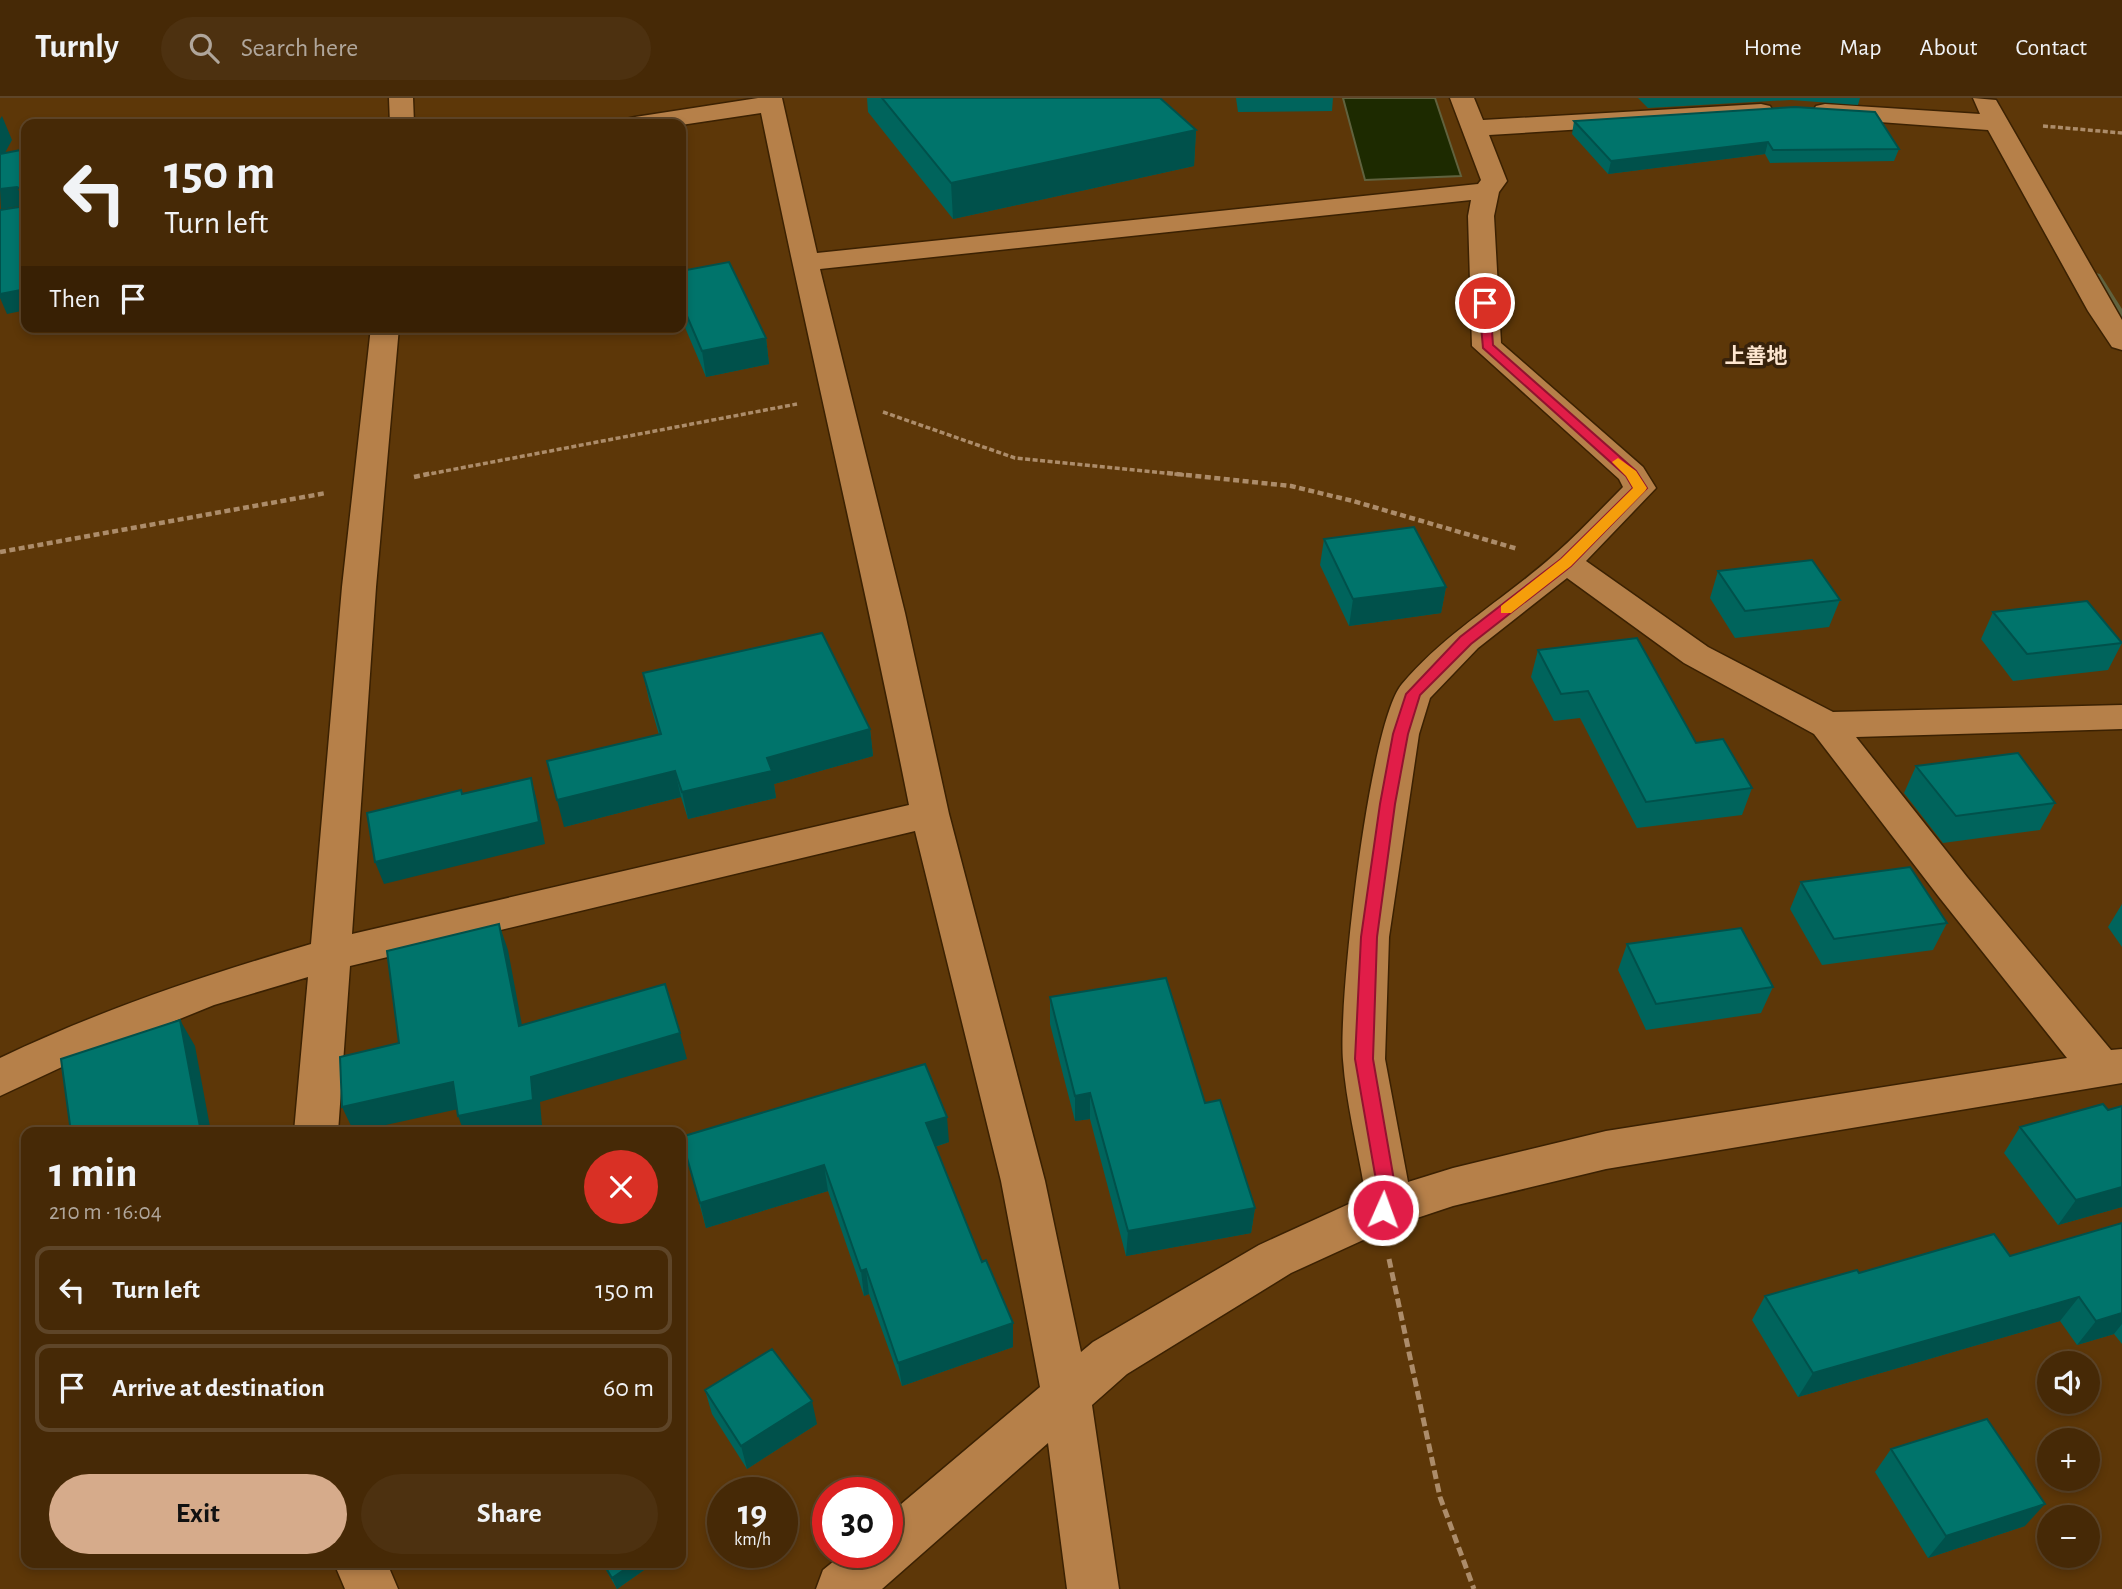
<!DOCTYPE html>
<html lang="en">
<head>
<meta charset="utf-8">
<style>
  body { margin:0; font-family:"Alegreya Sans","Noto Sans JP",sans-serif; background:#4d3110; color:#f1f3f6; height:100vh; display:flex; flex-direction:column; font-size:26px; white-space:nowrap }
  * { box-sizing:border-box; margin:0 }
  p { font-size:23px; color:#b0a69b }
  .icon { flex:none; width:38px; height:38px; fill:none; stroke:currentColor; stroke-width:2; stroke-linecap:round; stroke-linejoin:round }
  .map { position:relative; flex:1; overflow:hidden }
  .sheet { position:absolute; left:21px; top:1029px; width:665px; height:441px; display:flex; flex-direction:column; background:#462906; border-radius:14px; box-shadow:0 4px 10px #0003,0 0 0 2px #5e4528 }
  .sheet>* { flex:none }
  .hud { position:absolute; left:21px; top:21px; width:665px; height:214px; border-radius:14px; box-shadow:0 4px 10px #0003,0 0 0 2px #5e4528; background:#462906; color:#f1f3f6; overflow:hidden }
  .controls { position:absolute; left:2037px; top:1253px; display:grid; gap:14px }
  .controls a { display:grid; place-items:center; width:63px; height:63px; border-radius:50%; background:#462906; box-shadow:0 4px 10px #0003,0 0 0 2px #5e4528; font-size:35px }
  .speed { position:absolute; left:707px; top:1379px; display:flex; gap:14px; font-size:35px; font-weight:700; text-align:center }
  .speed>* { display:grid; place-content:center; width:91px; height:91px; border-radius:50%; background:#462906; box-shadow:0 4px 10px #0003,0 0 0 2px #5e4528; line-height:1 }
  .speed small { font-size:18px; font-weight:400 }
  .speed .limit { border:10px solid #d22; background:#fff; color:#111 }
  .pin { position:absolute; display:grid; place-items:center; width:60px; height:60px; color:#fff; margin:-30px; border:4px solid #fff; border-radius:50%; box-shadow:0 2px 7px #0007 }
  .me { position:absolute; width:77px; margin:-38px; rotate:2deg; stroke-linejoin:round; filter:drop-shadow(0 0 5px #0008) }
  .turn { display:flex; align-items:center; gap:24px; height:147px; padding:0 28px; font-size:32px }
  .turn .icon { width:91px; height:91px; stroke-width:2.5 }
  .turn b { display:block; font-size:49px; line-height:60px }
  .then { display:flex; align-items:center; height:66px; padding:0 28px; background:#0003; gap:14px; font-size:26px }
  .round { display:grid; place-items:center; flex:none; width:74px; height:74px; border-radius:37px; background:#4d3110 }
  .overview { display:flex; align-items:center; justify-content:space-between; height:119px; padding:0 28px }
  h1 { font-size:42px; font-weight:700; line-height:52px }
  .primary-button { display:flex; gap:14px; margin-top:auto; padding:14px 28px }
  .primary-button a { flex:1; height:80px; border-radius:42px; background:#d6ab8b; color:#111; font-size:28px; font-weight:700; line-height:80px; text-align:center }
  .primary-button a+a { background:#4d3110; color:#f1f3f6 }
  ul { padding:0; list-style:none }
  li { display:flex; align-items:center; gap:21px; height:88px; margin:0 14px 10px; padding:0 14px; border:4px solid #5e4528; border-radius:14px }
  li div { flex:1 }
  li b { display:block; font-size:26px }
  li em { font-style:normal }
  header { display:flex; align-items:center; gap:42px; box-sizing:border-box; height:98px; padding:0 35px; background:#462906; border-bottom:2px solid #5e4528 }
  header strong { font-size:33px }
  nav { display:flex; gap:38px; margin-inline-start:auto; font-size:24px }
  .search { width:490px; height:63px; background:#4d3110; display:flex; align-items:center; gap:18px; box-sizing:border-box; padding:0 24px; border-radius:38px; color:#b0a69b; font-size:26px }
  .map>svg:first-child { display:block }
  .water { fill:#1d2a00; stroke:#60623e; stroke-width:2 }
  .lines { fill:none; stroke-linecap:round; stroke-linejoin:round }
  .stream { fill:#60623e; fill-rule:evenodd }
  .street-casing { stroke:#3b2102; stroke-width:3 }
  .path-far2 { stroke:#ac8c6a; stroke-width:3.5; stroke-dasharray:5 2.5; stroke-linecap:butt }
  .path-far1 { stroke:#ac8c6a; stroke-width:4.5; stroke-dasharray:6 3.5; stroke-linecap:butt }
  .path { stroke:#ac8c6a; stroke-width:5; stroke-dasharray:9 4.5; stroke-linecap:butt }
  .street { fill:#b68049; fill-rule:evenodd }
  .wall { fill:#00645c }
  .shaded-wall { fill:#00514b }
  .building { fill:#00746b; stroke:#00514b; stroke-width:2 }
  .route { fill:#e11d48; stroke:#92132f; stroke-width:2 }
  .slow { fill:#f59e0b }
  .labels { text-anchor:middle; stroke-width:7; stroke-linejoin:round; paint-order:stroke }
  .far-neighbourhood-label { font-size:21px; font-weight:bold; fill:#fee6d0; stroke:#38220b }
</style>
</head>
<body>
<header>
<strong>Turnly</strong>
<div class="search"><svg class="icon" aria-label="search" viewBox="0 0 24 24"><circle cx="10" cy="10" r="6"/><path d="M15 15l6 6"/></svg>Search here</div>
<nav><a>Home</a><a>Map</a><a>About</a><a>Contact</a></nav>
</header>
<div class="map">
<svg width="2122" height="1491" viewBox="0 0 2122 1491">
  <rect width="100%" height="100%" fill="#5d3708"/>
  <!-- water -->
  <path class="water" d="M1343,0H1435L1461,78L1365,82Z"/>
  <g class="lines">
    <!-- stream -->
    <path class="stream" d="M2096,175L2100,176L2122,211V225L2116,221L2090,178Z"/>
    <!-- street casing -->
    <g class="street-casing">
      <path id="street" d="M389,0H413L414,26H390Z
        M758,0H782L817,155L1478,86L1481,82L1450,0H1474L1483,22L1761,6L1770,8L1773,13L1770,18L1761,20L1489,37L1507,83L1499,94L1494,118L1501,245L1643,369L1656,390L1586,463L1708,549L1833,614L2122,607V631L1856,639L1967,779L2111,952L2122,951V985L1606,1071L1453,1108L1396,1127L1291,1175L1127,1276L1092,1307L1119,1491H1067L1048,1345L882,1491H816L823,1472L845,1454H887V1418L1040,1289L1001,1083L915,733L350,868L338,1034H294L308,879L214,907L64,968L0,998V960C100,912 205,877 311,846L342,489L371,229H399L376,489L352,836L909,707C863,476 808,246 761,15L681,27L623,26L626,21L635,19ZM1471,102L1468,118L1472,248L1619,381L1623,389C1601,411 1579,435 1555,456C1505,501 1446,534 1402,586C1369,624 1338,905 1343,962C1346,1004 1357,1047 1364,1088L1362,1100L1259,1147L1093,1244L1081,1254L1045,1083L949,716L905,515L820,171ZM1567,480L1684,565L1814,636L1939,799L2067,960L1606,1033L1453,1070L1408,1084L1385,961L1389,839L1419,636L1430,600L1478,550Z
        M1973,0L1996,2L2122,222V252L2112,249L2088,213L1988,32L1825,20L1816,18L1813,13L1816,8L1825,6L1980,16Z
        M334,1465H387L398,1491H345Z"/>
    </g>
    <!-- path-far2 -->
    <path class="path-far2" d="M2043,28L2122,35
      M883,314L1015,360L1184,377
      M424,377L797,306"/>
    <!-- path-far1 -->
    <path class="path-far1" d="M1167,375L1291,388L1353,403L1518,451
      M414,379L433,375
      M0,454L326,395"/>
    <!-- path -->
    <path class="path" d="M1389,1161L1440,1399L1474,1491"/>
    <!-- street -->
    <use href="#street" class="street"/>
  </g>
  <!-- wall -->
  <path class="wall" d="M867,0H1160L1196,32L1194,68L953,121L868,14Z
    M1236,0H1333L1332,13L1238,14Z
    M1638,0H1860L1858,7L1791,2L1648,10Z
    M1574,23L1899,51L1894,63L1770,65L1765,56L1608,76L1572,36Z
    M681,173L766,240L769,266L706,279L681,220Z
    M1324,441L1446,489L1441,515L1349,528L1320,467Z
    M1718,473L1840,502L1829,529L1735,540L1710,500Z
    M1993,514L2122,545L2108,572L2013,583L1981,541Z
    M1538,552L1696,645L1752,690L1742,717L1637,730L1580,620L1554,623L1531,579Z
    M643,575L870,631L873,658L774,686L776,700L688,721L681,699L564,729L659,637L649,602Z
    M1916,668L2055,705L2040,732L1943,745L1904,695Z
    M1801,784L1947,825L1933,852L1822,867L1790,811Z
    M2122,806V849L2108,829Z
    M1627,846L1773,889L1761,915L1646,932L1618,872Z
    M1050,899L1205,1005L1255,1110L1251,1135L1126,1158L1090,1021L1075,1023L1050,926Z
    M2020,1029L2122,1109L2058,1127L2004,1055Z
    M681,1039L949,1044L935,1049L982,1164L1013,1225V1249L902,1288L869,1196L864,1198L828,1093L706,1130Z
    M2122,1125V1246L2114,1236L2077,1247L2060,1223L1798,1299L1752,1222L1765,1198L1859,1175L2010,1158Z
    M705,1292L817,1326L747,1371L712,1316Z
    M1891,1351L2025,1428L1928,1460L1875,1374Z
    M602,1465H654L617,1491Z"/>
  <!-- shaded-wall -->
  <path class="shaded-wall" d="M2,18L12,42L0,64V21Z
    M1196,32L1194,68L953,121L951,85Z
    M1768,44L1765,56L1608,76L1611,63Z
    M17,89L26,107L1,111L0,91Z
    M26,191V212L7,216L0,200V196Z
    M766,240L769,266L706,279L702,253Z
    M1446,489L1441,515L1349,528L1353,501Z
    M870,631L873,658L774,686L776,700L688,721L682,694L767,660Z
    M675,673L681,699L564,729L557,702Z
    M531,680L537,703L545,746L384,786L375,764Z
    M499,826L508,852L527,954L519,928Z
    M180,922L195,948L211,1034H201Z
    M680,935L687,961L540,1004L542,1027L512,1034H464L458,1018L531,979Z
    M453,984L463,1010L354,1034L342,1009Z
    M1090,995V1021L1075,1023V998Z
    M947,1019L949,1044L928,1051L926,1025Z
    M824,1067L828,1093L706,1130L700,1105Z
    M2122,1089V1109L2058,1127L2076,1102Z
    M1255,1110L1251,1135L1126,1158L1128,1133Z
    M866,1171L869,1196L864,1198L861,1173Z
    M2079,1199L2060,1223L1798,1299L1813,1275Z
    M2122,1215V1226L2114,1236L2077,1247L2096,1223Z
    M1013,1225V1249L902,1288L898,1265Z
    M812,1303L817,1326L747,1371L741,1348Z
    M2045,1406L2025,1428L1928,1460L1946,1438Z
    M634,1465H654L617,1491L612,1480Z"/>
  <!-- building -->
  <path class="building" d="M882,0H1160L1196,32L951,85Z
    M1795,9L1875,14L1899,51L1773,52L1768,44L1611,63L1574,23Z
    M26,51V191L0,196V112L20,109L21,91L17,89L0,91V56Z
    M729,164L766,240L702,253L681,204V173Z
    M1414,429L1446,489L1353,501L1324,441Z
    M1812,462L1840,502L1745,513L1718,473Z
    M2087,503L2122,545L2027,556L1993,514Z
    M822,535L870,631L767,660L772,673L682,694L675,673L557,702L547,663L661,636L643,575Z
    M1637,540L1696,645L1723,641L1752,690L1646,704L1588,593L1561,596L1538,552Z
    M2018,655L2055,705L1956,718L1916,668Z
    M531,680L539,724L375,764L367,715L461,692L462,696Z
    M1910,769L1947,825L1834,841L1801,784Z
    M499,826L519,928L665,886L680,935L531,979L533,1002L458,1018L453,984L342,1009L340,959L399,945L387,853Z
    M1741,830L1773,889L1656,906L1627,846Z
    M1166,880L1205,1005L1220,1002L1255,1110L1128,1133L1090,995L1075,998L1050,899Z
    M180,922L201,1034H71L61,961Z
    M925,966L947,1019L926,1025L982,1164L986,1162L1013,1225L898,1265L866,1171L861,1173L824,1067L700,1105L681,1039Z
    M2103,1006L2108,1012L2122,1008V1089L2076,1102L2020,1029Z
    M2122,1125V1215L2096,1223L2079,1199L1813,1275L1765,1198L1857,1172L1859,1175L1994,1136L2010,1158Z
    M772,1251L812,1303L741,1348L705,1292Z
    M1987,1321L2045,1406L1946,1438L1891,1351Z
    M603,1465H634L612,1480Z"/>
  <!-- route -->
  <path class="route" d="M1485,202L1490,205L1493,247L1636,373L1647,390L1571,468L1471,546L1420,597L1408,636L1395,706L1377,839L1373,961L1395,1088L1389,1118L1383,1120L1376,1118L1373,1112L1377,1088L1355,961L1361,839L1380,706L1393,636L1406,596L1460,539L1561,461L1633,390L1626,378L1483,250L1479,205Z"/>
  <!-- slow -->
  <path class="slow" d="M1618,360L1636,373L1647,390L1645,393L1571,468L1511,515H1501V508L1561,461L1633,390L1626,378L1612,364Z"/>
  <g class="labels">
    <!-- far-neighbourhood labels -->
    <g class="far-neighbourhood-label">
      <text x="1756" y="265">上善地</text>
    </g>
  </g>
</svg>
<div class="controls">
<a><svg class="icon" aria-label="sound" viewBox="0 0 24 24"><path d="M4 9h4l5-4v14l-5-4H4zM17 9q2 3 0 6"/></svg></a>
<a>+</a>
<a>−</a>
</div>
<div class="speed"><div>19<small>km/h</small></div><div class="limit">30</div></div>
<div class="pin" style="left:1485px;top:205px;background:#d93025"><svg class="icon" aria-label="arrive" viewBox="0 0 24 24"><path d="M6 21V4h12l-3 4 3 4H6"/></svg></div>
<svg class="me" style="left:1383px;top:1112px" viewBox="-20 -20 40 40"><circle r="17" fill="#e11d48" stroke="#fff" stroke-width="3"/><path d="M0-11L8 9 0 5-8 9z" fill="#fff"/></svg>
<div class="hud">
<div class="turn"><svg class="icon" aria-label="left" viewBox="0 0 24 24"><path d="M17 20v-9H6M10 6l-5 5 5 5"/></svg><div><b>150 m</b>Turn left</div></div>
<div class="then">Then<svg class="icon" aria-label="arrive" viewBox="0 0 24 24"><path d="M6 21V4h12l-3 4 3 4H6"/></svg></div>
</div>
<section class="sheet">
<div class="overview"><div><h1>1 min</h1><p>210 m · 16:04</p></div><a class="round" style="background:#d93025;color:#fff"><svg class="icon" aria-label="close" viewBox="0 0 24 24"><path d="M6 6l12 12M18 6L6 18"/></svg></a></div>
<ul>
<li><svg class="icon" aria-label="left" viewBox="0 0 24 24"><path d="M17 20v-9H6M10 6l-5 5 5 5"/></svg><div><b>Turn left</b></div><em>150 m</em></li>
<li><svg class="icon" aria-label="arrive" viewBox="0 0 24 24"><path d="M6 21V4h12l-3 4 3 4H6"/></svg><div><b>Arrive at destination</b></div><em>60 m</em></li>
</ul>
<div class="primary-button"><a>Exit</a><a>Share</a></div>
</section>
</div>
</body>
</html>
